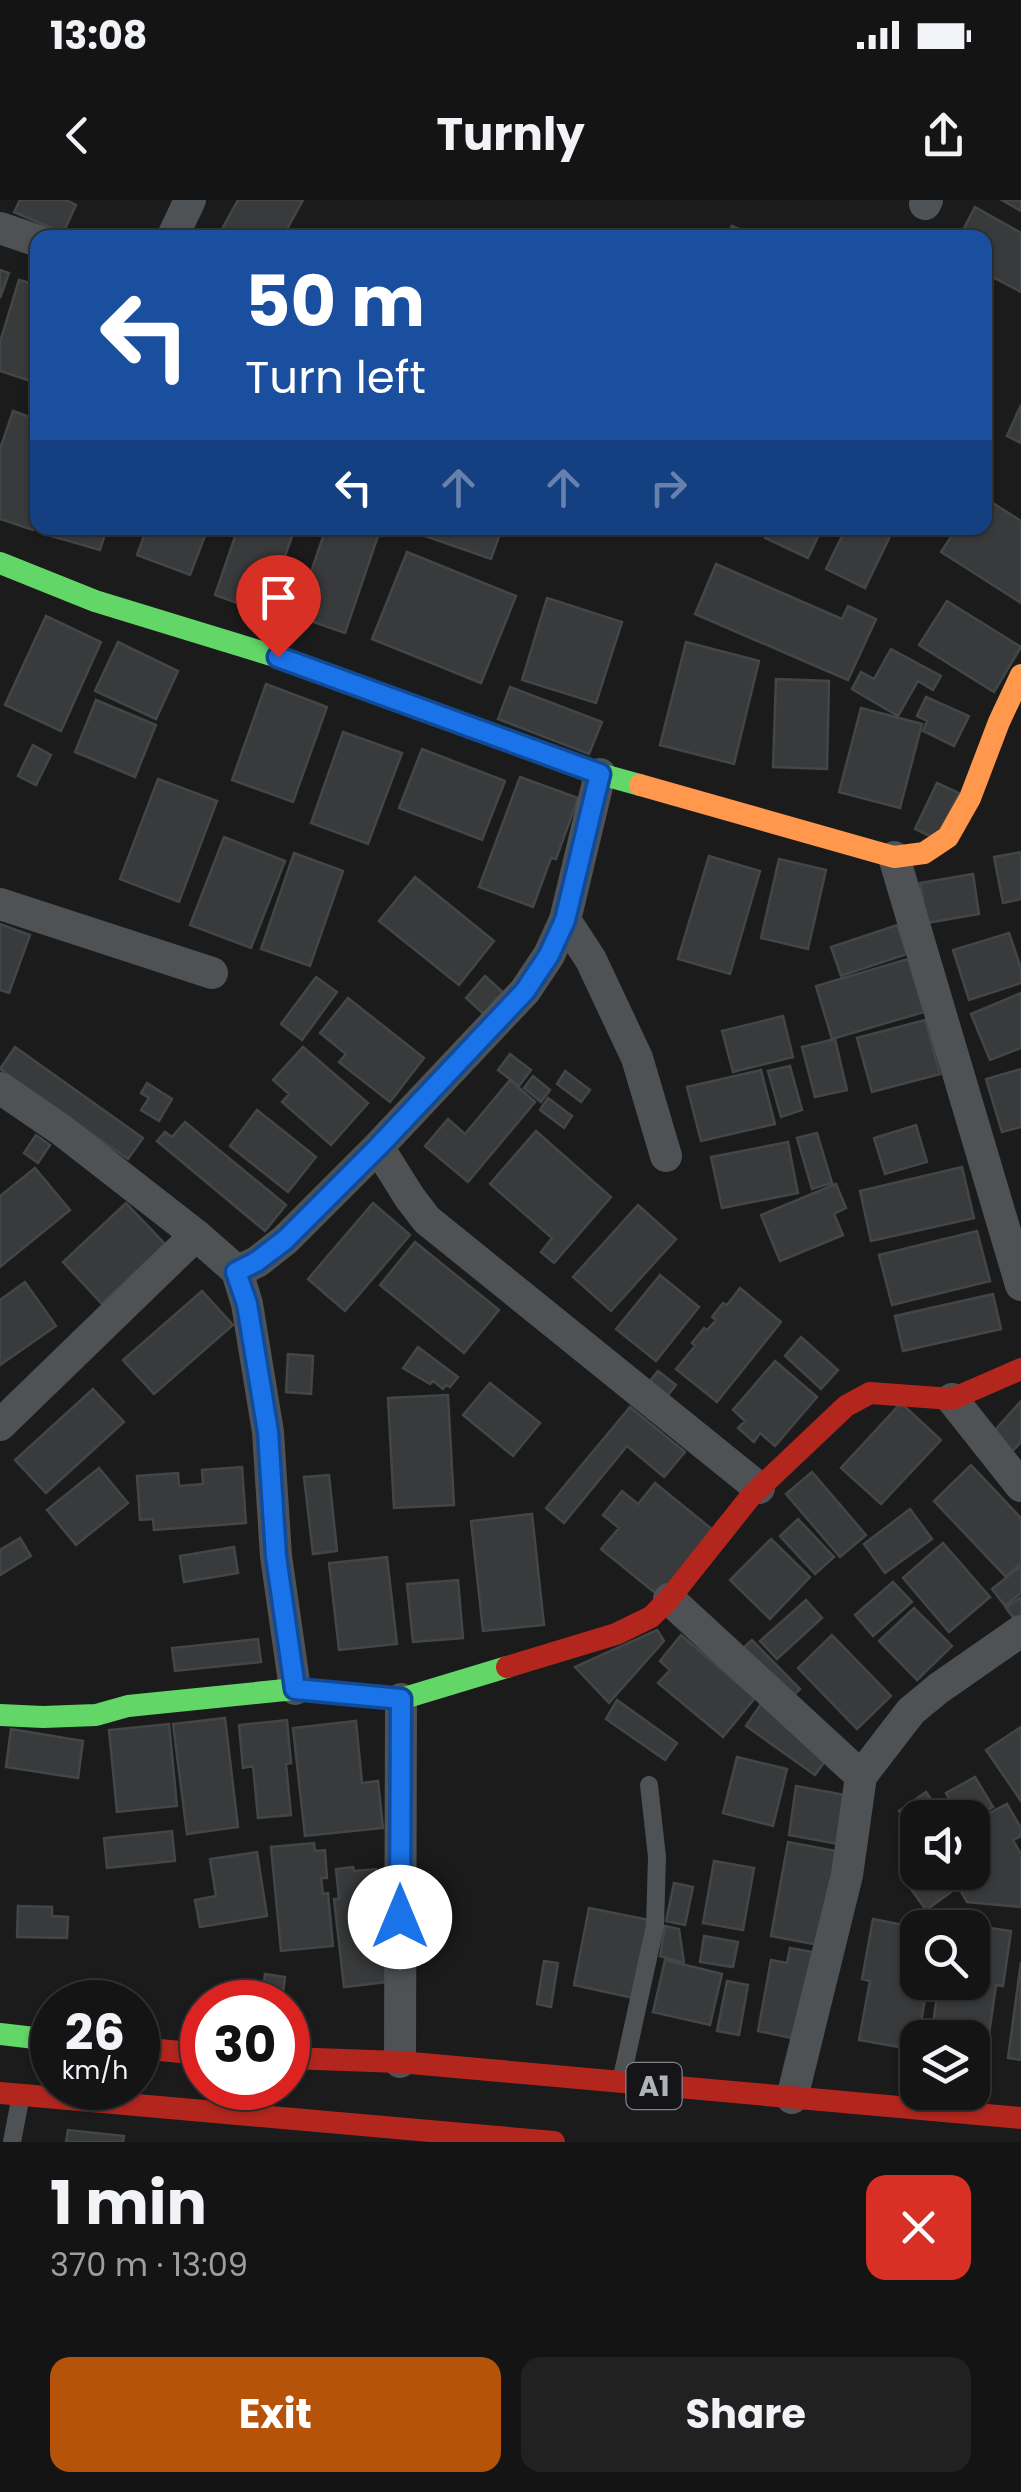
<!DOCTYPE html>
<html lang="en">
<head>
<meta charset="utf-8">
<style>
  body { margin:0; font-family:Poppins,sans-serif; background:#212122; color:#f1f3f6; height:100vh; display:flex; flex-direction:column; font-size:38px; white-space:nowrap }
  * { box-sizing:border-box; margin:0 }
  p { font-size:32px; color:#9d9ea0 }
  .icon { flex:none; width:55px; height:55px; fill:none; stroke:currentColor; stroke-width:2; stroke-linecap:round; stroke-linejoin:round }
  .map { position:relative; height:1942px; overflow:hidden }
  .side { display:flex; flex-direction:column; background:#141414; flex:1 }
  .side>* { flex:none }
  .top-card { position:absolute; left:30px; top:30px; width:962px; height:305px; border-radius:20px; box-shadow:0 2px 8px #0004,0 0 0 2px #333334; background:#1a4fa0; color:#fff; overflow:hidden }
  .buttons { position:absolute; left:900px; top:1600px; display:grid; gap:20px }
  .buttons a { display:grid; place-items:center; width:90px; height:90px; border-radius:20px; background:#141414; box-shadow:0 2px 8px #0004,0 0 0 2px #333334; font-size:50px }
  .speed { position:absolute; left:30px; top:1780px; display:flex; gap:20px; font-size:50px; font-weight:700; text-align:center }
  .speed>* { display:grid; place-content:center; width:130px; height:130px; border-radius:50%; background:#141414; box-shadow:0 2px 8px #0004,0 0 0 2px #333334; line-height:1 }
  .speed small { font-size:25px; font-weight:400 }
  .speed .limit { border:15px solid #d22; background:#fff; color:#111 }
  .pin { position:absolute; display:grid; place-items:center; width:85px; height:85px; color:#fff; margin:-102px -42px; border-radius:50% 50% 50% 0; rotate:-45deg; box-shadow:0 0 10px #0007 }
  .pin .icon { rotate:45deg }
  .me { position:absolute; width:110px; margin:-55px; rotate:0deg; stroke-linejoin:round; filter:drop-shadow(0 0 8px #0008) }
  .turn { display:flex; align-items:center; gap:35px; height:210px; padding:0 50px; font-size:45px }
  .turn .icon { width:130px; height:130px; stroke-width:2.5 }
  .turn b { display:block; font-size:70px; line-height:85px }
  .lanes { display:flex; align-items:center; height:95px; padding:0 50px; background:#0003; justify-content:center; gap:50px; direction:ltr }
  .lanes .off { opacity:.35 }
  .round { display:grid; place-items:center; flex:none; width:105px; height:105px; border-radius:20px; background:#212122 }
  .headline { display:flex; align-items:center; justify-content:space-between; height:170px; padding:0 50px }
  h1 { font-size:60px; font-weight:700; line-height:75px }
  .button { display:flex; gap:20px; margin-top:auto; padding:20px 50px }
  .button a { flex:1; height:115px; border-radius:20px; background:#b45309; color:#fff; font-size:40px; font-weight:700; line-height:115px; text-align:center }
  .button a+a { background:#212122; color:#f1f3f6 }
  .status { display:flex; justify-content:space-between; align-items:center; height:70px; padding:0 50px; background:#141414; direction:ltr }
  .status svg { height:28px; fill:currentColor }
  header { display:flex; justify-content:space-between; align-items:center; height:130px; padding:0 50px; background:#141414; font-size:45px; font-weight:700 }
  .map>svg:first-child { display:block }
  .building { fill:#393a3b; stroke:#434647; stroke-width:2.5 }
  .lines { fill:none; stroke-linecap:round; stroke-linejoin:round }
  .lane { stroke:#4f5254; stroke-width:18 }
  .street { stroke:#4f5254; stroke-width:32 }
  .fast { stroke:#63d668; stroke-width:22 }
  .slow { stroke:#ff974d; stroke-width:22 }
  .jam { stroke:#b3261e; stroke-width:22 }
  .route-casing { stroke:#114b97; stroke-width:25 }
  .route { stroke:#1a73e8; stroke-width:18 }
  .labels { text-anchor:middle; stroke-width:10; stroke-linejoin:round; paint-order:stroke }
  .shield { fill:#151517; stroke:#7f848a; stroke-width:2.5 }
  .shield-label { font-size:28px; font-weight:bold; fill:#adb4bb }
</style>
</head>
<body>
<div class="status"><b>13:08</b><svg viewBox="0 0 49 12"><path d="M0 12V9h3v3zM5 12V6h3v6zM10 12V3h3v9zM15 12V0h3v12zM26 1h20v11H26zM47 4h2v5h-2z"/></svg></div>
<header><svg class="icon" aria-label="back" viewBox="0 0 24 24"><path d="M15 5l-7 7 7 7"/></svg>Turnly<svg class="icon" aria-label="share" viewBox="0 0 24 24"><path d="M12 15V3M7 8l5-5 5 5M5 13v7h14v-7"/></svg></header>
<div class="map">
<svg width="1021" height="1942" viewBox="0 0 1021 1942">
  <rect width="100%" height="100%" fill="#1b1b1b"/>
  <!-- building -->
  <path class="building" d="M20,0H66L76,5L63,33L14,12Z
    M238,0H303L282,38H217Z
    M1002,0H1021V11Z
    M975,7L1021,33V92L985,73V38H959Z
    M732,26L759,38H726Z
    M0,70L9,73L0,98Z
    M19,80L38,85L37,183L0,171V142Z
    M1021,205V243L1007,236Z
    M13,211L38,220V317L33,330L0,319V249Z
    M985,298L1021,321V403L941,352L957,328H985Z
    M54,328H107L100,350L51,336Z
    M147,328H208L190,375L137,355Z
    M238,328H295L265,413L215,395Z
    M326,328H354L378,336L345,433L296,416Z
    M402,328H502L491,359Z
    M770,328H822L808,358L765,338Z
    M846,328H894L865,388L826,369Z
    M407,352L516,396L481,483L372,439Z
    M716,364L842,419L848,406L876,419L848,480L695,414Z
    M547,398L622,422L596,503L522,480Z
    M947,401L1021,447L994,492L919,445Z
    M46,416L101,442L61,531L5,505Z
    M118,442L178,471L156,519L95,491Z
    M686,442L759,461L734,564L660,545Z
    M891,449L941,476L933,490L918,481L898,516L852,489L861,472L874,479Z
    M776,479L829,481L827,569L773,567Z
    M266,484L327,507L293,602L232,580Z
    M510,487L602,522L589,554L498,519Z
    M926,497L969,516L954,546L923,531L927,521L917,516Z
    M96,500L156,525L135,577L75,552Z
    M861,508L922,524L900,608L839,592Z
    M343,532L402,553L368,644L311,623Z
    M33,545L51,555L36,585L18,576Z
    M422,549L505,581L482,640L399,608Z
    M520,577L578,598L556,659L551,658L533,707L479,687Z
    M158,579L217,601L179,702L120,679Z
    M937,583L959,593L936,639L915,629Z
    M224,637L285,661L251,748L190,725Z
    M1021,652V699L1003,703L994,657Z
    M294,653L343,671L310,766L261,749Z
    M709,656L760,671L730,774L678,759Z
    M779,659L826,670L808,749L761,738Z
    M973,674L979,714L927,723L920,683Z
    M415,677L494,741L459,785L379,721Z
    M0,724L30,735L9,793L0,790Z
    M897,725L907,754L841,776L831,747Z
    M1009,733L1021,768V783L969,800L953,750Z
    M908,759L924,812L832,839L816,786Z
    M485,776L507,796L488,818L466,798Z
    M316,777L337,792L302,840L281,824Z
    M1021,793V848L990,860L971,814Z
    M348,798L424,858L390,902L339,862L346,854L320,833Z
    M783,816L793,857L733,872L722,831Z
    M925,820L940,874L872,892L857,838Z
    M835,839L847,890L815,897L802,847Z
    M15,847L143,938L128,959L0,869Z
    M303,847L368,903L331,945L282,902L289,894L273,880Z
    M510,854L531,870L519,886L498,870Z
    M790,866L802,910L781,917L768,871Z
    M1021,869V927L1002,932L986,879Z
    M761,870L775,924L701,941L687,887Z
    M565,871L590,890L581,902L557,884Z
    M533,876L550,890L541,902L524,888Z
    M510,880L535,902L468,982L425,946L448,919L465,934Z
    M147,883L172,899L159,921L141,910L149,898L141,893Z
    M548,898L572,916L564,928L540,910Z
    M257,910L316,957L288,992L230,946Z
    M185,922L286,1005L265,1031L157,941L165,932L172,937Z
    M916,925L927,962L885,974L874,938Z
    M536,931L611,997L554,1063L541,1052L552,1038L490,984Z
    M817,933L832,983L812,989L797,938Z
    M36,935L50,945L38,963L24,953Z
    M788,942L798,993L722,1008L711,957Z
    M962,967L974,1018L871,1041L860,991Z
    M35,968L70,1010L0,1067V996Z
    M836,984L846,1008L834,1014L843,1035L780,1061L761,1015Z
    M126,1003L165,1044L102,1104L63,1062Z
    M373,1003L410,1035L345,1111L308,1079Z
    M638,1005L676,1039L611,1111L573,1077Z
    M977,1031L990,1081L892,1105L879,1055Z
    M415,1042L499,1110L464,1153L380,1085Z
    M660,1075L699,1107L656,1161L616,1129Z
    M25,1082L56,1126L0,1165V1100Z
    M740,1088L781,1122L717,1202L676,1169L695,1146L692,1143L704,1128L707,1130L716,1120L712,1117L723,1103L727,1105Z
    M202,1091L233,1125L154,1194L123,1160Z
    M993,1094L1001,1129L903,1151L895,1116Z
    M801,1137L838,1170L821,1189L785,1156Z
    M418,1147L458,1177L450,1187L446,1185L443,1189L433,1181L430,1184L403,1168Z
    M288,1154L313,1156L311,1194L286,1192Z
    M775,1161L817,1197L775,1246L760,1233L754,1242L738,1228L745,1221L733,1210Z
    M658,1171L676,1185L664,1200L646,1186Z
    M490,1183L540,1223L513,1256L463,1215Z
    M93,1189L124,1222L46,1293L15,1260Z
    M448,1195L454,1305L394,1308L388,1198Z
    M1021,1201V1242L1008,1256L988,1238Z
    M901,1203L941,1240L881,1304L841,1268Z
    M630,1207L685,1252L664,1277L627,1246L564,1323L546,1308Z
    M971,1265L1021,1318V1363L1006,1377L934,1301Z
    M242,1267L246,1323L154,1330L153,1319L140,1320L137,1276L178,1273L179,1286L203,1284L202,1270Z
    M99,1268L128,1303L76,1345L47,1310Z
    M812,1272L866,1335L840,1357L786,1294Z
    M329,1275L337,1351L313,1354L304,1277Z
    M655,1283L713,1330L659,1396L601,1349L619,1328L603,1315L622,1291L638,1304Z
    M910,1309L932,1339L885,1373L864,1344Z
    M532,1314L544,1425L483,1431L471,1321Z
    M798,1319L834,1357L815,1374L780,1336Z
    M20,1338L31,1356L0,1375V1350Z
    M771,1339L810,1377L770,1419L730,1380Z
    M943,1343L990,1397L949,1432L903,1378Z
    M234,1347L238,1373L184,1382L180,1356Z
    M387,1357L397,1444L339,1450L329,1363Z
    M1021,1366V1393L1005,1406L992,1389Z
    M458,1380L463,1438L413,1442L407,1384Z
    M893,1382L912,1402L873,1436L855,1415Z
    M1021,1397V1424L1019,1425L1006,1408Z
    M806,1400L822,1418L777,1459L760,1441Z
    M914,1408L952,1446L917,1480L879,1441Z
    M657,1430L664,1441L609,1503L575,1467Z
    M681,1435L755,1498L723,1537L658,1483L670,1470L660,1461Z
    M832,1435L891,1496L857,1529L798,1468Z
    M258,1439L261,1462L175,1471L172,1448Z
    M752,1440L800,1489L789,1500L741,1450Z
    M617,1500L677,1543L665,1560L606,1519Z
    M761,1504L830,1554L815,1575L746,1526Z
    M225,1518L238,1627L187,1634L173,1524Z
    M287,1520L291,1563L286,1564L291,1615L258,1618L253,1566L243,1568L239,1525Z
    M356,1521L362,1583L378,1581L383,1628L305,1636L293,1528Z
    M169,1524L177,1606L117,1612L109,1530Z
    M1021,1527V1601L986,1550Z
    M11,1529L83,1541L78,1578L6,1567Z
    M737,1557L787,1569L773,1626L723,1613Z
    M975,1577L993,1607L972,1618H960L946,1593Z
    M796,1586L845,1595L838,1644L789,1635Z
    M926,1592L944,1618H918V1637L899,1611Z
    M1007,1604L1021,1628V1636L1013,1640L1021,1654V1707L967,1702L950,1672H972V1622Z
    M172,1631L175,1661L107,1668L104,1638Z
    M788,1642L841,1652L824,1746L771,1736Z
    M314,1643L315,1651L325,1650L327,1678H321L323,1694L328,1693L333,1746L281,1751L271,1647Z
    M257,1652L267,1716L200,1727L195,1700L216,1696L210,1659Z
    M714,1661L754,1668L743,1730L703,1723Z
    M353,1667L354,1671L376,1669L379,1695L386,1694L396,1781L344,1787L334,1699H339L336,1669Z
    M919,1672H941L954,1690L926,1710L906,1682Z
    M674,1683L693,1687L685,1725L666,1721Z
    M18,1706L52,1707V1716L68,1717L67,1738L17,1737Z
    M589,1708L649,1720L633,1798L574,1785Z
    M873,1719L919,1728L918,1782H928L916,1850L859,1840L870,1781L862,1779Z
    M948,1722L1011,1731L1003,1786L996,1785L987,1848L972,1845V1838H931L939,1782H972V1728H947Z
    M665,1726L679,1729L684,1763L660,1756Z
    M704,1736L738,1742L733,1767L700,1762Z
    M790,1748L818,1753L801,1840L758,1831L771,1760L787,1763Z
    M665,1760L722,1774L710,1825L653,1812Z
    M544,1761L558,1763L551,1807L537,1804Z
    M1021,1762V1860L1008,1858Z
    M265,1774L285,1777L283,1794L263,1792Z
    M727,1781L748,1785L739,1835L717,1831Z
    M910,1852L918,1853V1877L908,1876Z
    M68,1930L124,1936L123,1942H66Z"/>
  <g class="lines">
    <!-- lane -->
    <path class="lane" d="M622,1877L655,1726L657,1657L649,1585
      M12,1942L20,1900"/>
    <!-- street -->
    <path class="street" d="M925,4L927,0
      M0,28L38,41
      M172,38L190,0
      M894,657L1021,1085
      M0,704L212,773
      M565,720L591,760L637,858L666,956
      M0,888L60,929L196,1035L237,1071L247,1104L268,1232L276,1356L295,1489
      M378,947L410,998L427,1020L759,1288
      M237,1071L257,1062L285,1040L378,947L525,791L549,755L565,720L600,574
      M952,1199L1021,1286
      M0,1225L196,1035
      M669,1399L861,1576
      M400,1862L401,1499
      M792,1898L847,1675L861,1576L911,1511L939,1488L1021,1431"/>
    <!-- fast -->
    <path class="fast" d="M0,363L95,401L278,457L600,574L640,585
      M0,1515L43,1517L96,1515L128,1506L295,1489L401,1499L507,1467
      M0,1834L52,1840"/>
    <!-- slow -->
    <path class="slow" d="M640,585L894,657L924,653L948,637L970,598L999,522L1021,475"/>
    <!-- jam -->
    <path class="jam" d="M507,1467L616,1434L651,1417L669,1399L751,1296L846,1206L870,1193L952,1199L1021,1169
      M138,1848L202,1854
      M288,1858L400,1862L1021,1918
      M0,1893L554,1942"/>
  </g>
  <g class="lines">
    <!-- route casing -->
    <g class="route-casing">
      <path id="route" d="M278,457L600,574L565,720L549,755L525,791L378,947L285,1040L256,1062L236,1072L247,1104L268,1232L276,1356L295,1489L401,1499L400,1717"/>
    </g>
    <!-- route -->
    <use href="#route" class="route"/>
  </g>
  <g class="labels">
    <!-- shield labels -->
    <rect class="shield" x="626.5" y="1863" width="55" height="46" rx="8"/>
    <g class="shield-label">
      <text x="654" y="1896">A1</text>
    </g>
  </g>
</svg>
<div class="buttons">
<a><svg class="icon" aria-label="sound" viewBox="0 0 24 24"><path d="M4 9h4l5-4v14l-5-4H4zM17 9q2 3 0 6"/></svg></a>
<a><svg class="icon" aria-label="search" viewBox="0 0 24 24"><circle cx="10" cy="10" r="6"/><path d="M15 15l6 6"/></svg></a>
<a><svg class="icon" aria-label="layers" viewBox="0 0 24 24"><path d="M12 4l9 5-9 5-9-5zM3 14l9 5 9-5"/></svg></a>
</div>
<div class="speed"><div>26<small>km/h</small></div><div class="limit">30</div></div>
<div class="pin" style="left:278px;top:457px;background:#d93025"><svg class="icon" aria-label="arrive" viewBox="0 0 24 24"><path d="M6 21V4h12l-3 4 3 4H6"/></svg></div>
<svg class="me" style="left:400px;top:1717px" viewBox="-20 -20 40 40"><circle r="19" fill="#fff"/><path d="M0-13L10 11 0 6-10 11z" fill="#1a73e8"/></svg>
<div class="top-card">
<div class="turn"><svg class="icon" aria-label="left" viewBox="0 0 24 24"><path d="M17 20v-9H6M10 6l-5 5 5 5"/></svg><div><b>50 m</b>Turn left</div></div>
<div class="lanes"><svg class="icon" aria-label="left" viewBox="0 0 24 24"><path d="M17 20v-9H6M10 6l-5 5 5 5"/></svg><svg class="icon off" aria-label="ahead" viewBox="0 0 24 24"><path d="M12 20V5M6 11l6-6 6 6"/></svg><svg class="icon off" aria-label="ahead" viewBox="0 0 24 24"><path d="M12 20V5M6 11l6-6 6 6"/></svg><svg class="icon off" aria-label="right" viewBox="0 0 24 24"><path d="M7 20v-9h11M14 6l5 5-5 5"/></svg></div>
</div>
</div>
<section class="side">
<div class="headline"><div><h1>1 min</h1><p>370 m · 13:09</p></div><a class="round" style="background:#d93025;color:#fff"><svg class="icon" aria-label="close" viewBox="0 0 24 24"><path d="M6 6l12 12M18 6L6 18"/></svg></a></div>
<div class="button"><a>Exit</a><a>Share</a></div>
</section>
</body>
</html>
